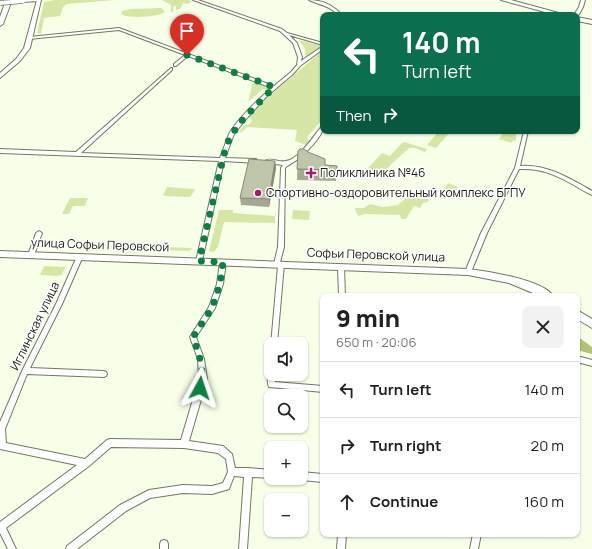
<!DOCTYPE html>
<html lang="en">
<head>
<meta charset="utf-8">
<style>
  body { margin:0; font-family:Manrope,sans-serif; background:#f2f2f2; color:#202124; height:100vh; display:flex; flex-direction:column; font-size:15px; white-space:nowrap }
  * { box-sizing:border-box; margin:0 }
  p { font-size:13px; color:#757577 }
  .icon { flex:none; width:22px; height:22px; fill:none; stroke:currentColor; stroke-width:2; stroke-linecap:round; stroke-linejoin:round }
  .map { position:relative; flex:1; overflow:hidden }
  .sheet { position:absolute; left:320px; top:293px; width:260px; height:244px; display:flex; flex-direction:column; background:#fff; border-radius:8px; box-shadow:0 1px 3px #0004 }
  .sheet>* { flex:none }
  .hud { position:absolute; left:320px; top:12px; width:260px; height:122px; border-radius:8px; box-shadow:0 1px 3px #0004; background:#0b6e4f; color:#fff; overflow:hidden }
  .fabs { position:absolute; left:264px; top:337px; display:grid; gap:8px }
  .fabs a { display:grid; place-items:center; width:44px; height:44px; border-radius:8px; background:#fff; box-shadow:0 1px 3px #0004; font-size:20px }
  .pin { position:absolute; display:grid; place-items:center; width:34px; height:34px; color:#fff; margin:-41px -17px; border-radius:50% 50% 50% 0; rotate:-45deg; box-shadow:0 0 4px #0007 }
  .pin .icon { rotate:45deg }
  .me { position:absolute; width:44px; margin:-22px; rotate:5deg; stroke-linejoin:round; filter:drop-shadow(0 0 3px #0008) }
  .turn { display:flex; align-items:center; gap:14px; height:84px; padding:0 16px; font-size:18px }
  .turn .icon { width:52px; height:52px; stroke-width:2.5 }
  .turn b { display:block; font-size:28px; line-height:34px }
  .then { display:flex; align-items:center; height:38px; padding:0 16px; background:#0003; gap:8px; font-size:15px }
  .round { display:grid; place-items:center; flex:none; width:42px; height:42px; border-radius:8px; background:#f2f2f2 }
  .head { display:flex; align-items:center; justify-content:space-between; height:68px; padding:0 16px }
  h1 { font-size:24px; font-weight:800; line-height:30px }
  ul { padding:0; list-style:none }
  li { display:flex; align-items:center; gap:12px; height:56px; padding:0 16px; border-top:1px solid #e0e0e0 }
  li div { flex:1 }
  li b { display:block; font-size:15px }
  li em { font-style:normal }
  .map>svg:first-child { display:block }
  .green { fill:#d6e6a6 }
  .forest { fill:#b1c275 }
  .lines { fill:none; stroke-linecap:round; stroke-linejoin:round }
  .minor-casing { stroke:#727860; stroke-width:2 }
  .tertiary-casing { stroke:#727860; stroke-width:2 }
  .secondary-casing { stroke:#727860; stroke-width:2 }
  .primary-casing { stroke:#727860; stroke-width:2 }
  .minor { fill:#fff; fill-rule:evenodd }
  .tertiary { fill:#fff; fill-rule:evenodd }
  .secondary { fill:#fff; fill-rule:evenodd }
  .primary { fill:#fff; fill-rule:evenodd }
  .minor-bridge-casing { stroke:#727860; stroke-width:5.5; stroke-linecap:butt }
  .minor-bridge { stroke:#fff; stroke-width:4 }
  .wall { fill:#a3a992 }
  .shaded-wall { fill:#858a77 }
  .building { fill:#bec5aa; stroke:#858a77 }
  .route { stroke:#0b8043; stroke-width:7; stroke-dasharray:0 12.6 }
  .poi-dot { fill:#a11d6d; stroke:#fff; stroke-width:1.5 }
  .labels { text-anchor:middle; stroke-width:3; stroke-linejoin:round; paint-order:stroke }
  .poi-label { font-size:12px; fill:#191c12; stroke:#fff; text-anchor:start }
  .street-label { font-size:12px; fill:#191c12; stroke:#fff }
</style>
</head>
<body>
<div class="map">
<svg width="592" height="549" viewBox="0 0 592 549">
  <rect width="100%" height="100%" fill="#f8ffe8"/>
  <!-- green -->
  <path class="green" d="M55,0H115L67,4L63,7L60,16L44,18L41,34L37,33L44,2Z
    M162,0H188L192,1L188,4L183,3L180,9L176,10V6L173,7V12H171V5Z
    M159,8H162L165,12C159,17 127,19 121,14L122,11L130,9Z
    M299,40L319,45L320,47L306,58L305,49Z
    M323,50V122H320L307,137L309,142L306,145L295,141L297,130L247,127L242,132H239L244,125L250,124L252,120L249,117L267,98Z
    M253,82L269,88L266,90L263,89L248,102Z
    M439,131H451L436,148L427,145Z
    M504,131L516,132V141L513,140L512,143L499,139Z
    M404,142L427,149L425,152C421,151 415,147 410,148C407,149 385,170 382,174L372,172L368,168L382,153L390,156L402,143Z
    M448,183L458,187L450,199L440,196Z
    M167,187L194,189L195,190L190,197L165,196L163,195Z
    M407,197L427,198L429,200L428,202L423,203L420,208L414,206L406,219H401L400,215L365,214L359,216L356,212L355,208H364L370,204L382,207L398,205Z
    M70,198H88L85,206H73L69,214H62Z
    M219,210H233V213L275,216V223L224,222L218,247L213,252L209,251Z
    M293,210L310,211L309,220L292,219Z
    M112,245L193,248L189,251L111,248Z
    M44,266L65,267L62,275L56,276L40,275Z"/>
  <!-- forest -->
  <path class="forest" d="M577,336L592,347V354L577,350Z"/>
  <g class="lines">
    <!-- minor casing -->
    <g class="minor-casing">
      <path id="minor" d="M22,0H40L38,1L23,2L21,1Z
        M193,0H198L282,29L287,33L323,43V45L289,35L297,43L302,57L301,61L323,46V49L300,66L293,74L266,97L246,119L234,134L225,158L256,159L258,161L256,163L224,161L202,261L199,263L196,261L219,161L0,153V149L76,152L171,68H172V70L81,153L220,158C223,150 226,142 229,134C237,120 259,98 272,88L188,56L176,66H174V64L185,55L119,30L29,39L27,38L29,37L119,28L274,86L291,72L297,65L298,57L293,43L280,31Z
        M309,0C322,0 333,5 342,15H338C330,6 320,5 309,0Z
        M321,127H323C323,136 306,153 298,159C293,163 289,164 285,168L284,247L280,262H283L284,264L277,344L271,345L278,266H275L274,264L278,247L281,168L283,165L267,163L265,161C271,157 279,163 286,161C299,159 313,137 321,127Z
        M524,131H528L520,166C547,164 569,178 592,191V195C585,192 579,188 572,184C554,174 540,168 519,169L487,233L471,272L470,274H466L465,272L481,233L515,168Z
        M39,231L42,233L34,255L33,257H29L28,255L36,233Z
        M78,254H80L83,256L62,304L30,368L104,371L106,372L107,374L106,376L104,377L27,374L5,429L6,443L85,459L107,440L110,439L181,440L199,379L198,359L190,337L209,307L217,284L220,262L223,260H225L226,262L223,284L215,308L196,337L204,359L207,379L189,441L223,446L232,454L235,468H248L271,470V478L252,477L247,549H239L244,477L234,476L229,489L212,494L183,493L150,498L126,511L77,549H66L67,546L120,505L149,490L183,485L212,486L223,483L228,472L226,459L218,453L184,448L111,447L89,466L6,528L16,549H8L0,533V522L77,465L0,449V422L23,369L56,304Z
        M339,265H341L344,267L345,296H339L338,267Z
        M581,357L592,360V366L581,363L577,364V358Z
        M271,371V374H275V382L323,386V392L269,387C267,383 267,374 271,371Z
        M301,472L323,474V482L301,480L298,479V478H301Z
        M338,534H346L345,549H337Z
        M473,534H481L478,549H470Z
        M164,540L167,541L168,544V549H160V544L161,541Z"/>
    </g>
    <!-- tertiary casing -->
    <g class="tertiary-casing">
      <path id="tertiary" d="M37,0H41L30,48L20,61L0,78V73L16,59L24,48Z
        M581,0H585L583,7L578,16L574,15L579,7Z"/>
    </g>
    <!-- secondary casing -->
    <g class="secondary-casing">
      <path id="secondary" d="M0,0H3L2,2L0,3Z
        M6,0H12L3,24L0,26V17Z
        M0,251L468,269C486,271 544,280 553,296H540L509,283L468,275L0,257Z
        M577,310L592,319V328L577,319Z"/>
    </g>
    <!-- primary casing -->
    <g class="primary-casing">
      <path id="primary" d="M501,0H511L566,15H556Z
        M577,17L592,20V24L577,21Z"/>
    </g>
    <!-- minor -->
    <use href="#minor" class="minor"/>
    <!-- tertiary -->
    <use href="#tertiary" class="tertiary"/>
    <!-- secondary -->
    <use href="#secondary" class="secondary"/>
    <!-- primary -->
    <use href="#primary" class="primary"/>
    <!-- minor-bridge casing -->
    <g class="minor-bridge-casing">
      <path id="minor-bridge" d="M0,3L23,1"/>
    </g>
    <!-- minor-bridge -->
    <use href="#minor-bridge" class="minor-bridge"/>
  </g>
  <!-- wall -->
  <path class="wall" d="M298,151L308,152L325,165L337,166L336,181L297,180Z
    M275,161L276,168L269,207L241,205L240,198Z"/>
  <!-- shaded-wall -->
  <path class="shaded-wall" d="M275,161L276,168L269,207V199Z"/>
  <!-- building -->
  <path class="building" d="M300,149H304L308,152L325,159V165L337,166V170L297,169L298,151Z
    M249,159L275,161L269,199L240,198Z"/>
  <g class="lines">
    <!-- route -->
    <path class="route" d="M187,55L274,87L244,118L232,134L226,146L199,261L223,262L220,284L212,308L193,337C199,354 205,370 200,388"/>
  </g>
  <!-- markers -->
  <g class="poi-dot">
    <path d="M309 167h4v4h4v4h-4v4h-4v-4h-4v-4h4z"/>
    <circle cx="258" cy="193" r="4"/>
  </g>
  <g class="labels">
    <!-- poi labels -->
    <g class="poi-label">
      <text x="320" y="177">Поликлиника №46</text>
      <text x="266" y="197">Спортивно-оздоровительный комплекс БГПУ</text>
    </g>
    <!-- street labels -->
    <g class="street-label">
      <text transform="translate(100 245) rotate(2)" y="4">улица Софьи Перовской</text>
      <text transform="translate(376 255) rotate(2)" y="4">Софьи Перовской улица</text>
      <text transform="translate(35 326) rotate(-64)" y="4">Иглинская улица</text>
    </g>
  </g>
</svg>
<div class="fabs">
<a><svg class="icon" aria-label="sound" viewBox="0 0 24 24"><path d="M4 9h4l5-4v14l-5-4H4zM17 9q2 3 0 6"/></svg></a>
<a><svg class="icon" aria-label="search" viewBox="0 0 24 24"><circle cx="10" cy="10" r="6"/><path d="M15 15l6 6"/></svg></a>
<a>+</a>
<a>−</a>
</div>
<div class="pin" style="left:187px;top:55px;background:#d93025"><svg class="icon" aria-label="arrive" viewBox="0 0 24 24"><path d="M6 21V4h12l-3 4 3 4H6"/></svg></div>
<svg class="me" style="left:200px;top:388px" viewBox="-20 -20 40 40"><path d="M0-17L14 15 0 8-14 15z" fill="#0b8043" stroke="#fff" stroke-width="4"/></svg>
<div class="hud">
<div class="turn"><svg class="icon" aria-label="left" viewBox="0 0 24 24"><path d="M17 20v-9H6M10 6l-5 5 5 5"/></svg><div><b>140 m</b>Turn left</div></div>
<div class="then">Then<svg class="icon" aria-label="right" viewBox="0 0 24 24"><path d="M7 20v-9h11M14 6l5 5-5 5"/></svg></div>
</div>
<section class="sheet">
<div class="head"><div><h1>9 min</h1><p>650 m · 20:06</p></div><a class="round"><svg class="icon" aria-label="close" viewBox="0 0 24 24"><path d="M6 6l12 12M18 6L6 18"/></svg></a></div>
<ul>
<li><svg class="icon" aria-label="left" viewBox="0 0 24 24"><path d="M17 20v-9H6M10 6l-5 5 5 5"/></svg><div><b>Turn left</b></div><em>140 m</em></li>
<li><svg class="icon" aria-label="right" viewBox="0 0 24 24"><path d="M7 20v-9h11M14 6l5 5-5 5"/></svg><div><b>Turn right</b></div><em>20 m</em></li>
<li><svg class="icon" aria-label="ahead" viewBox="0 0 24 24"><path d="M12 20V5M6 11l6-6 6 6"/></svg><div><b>Continue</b></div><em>160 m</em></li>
</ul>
</section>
</div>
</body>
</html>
